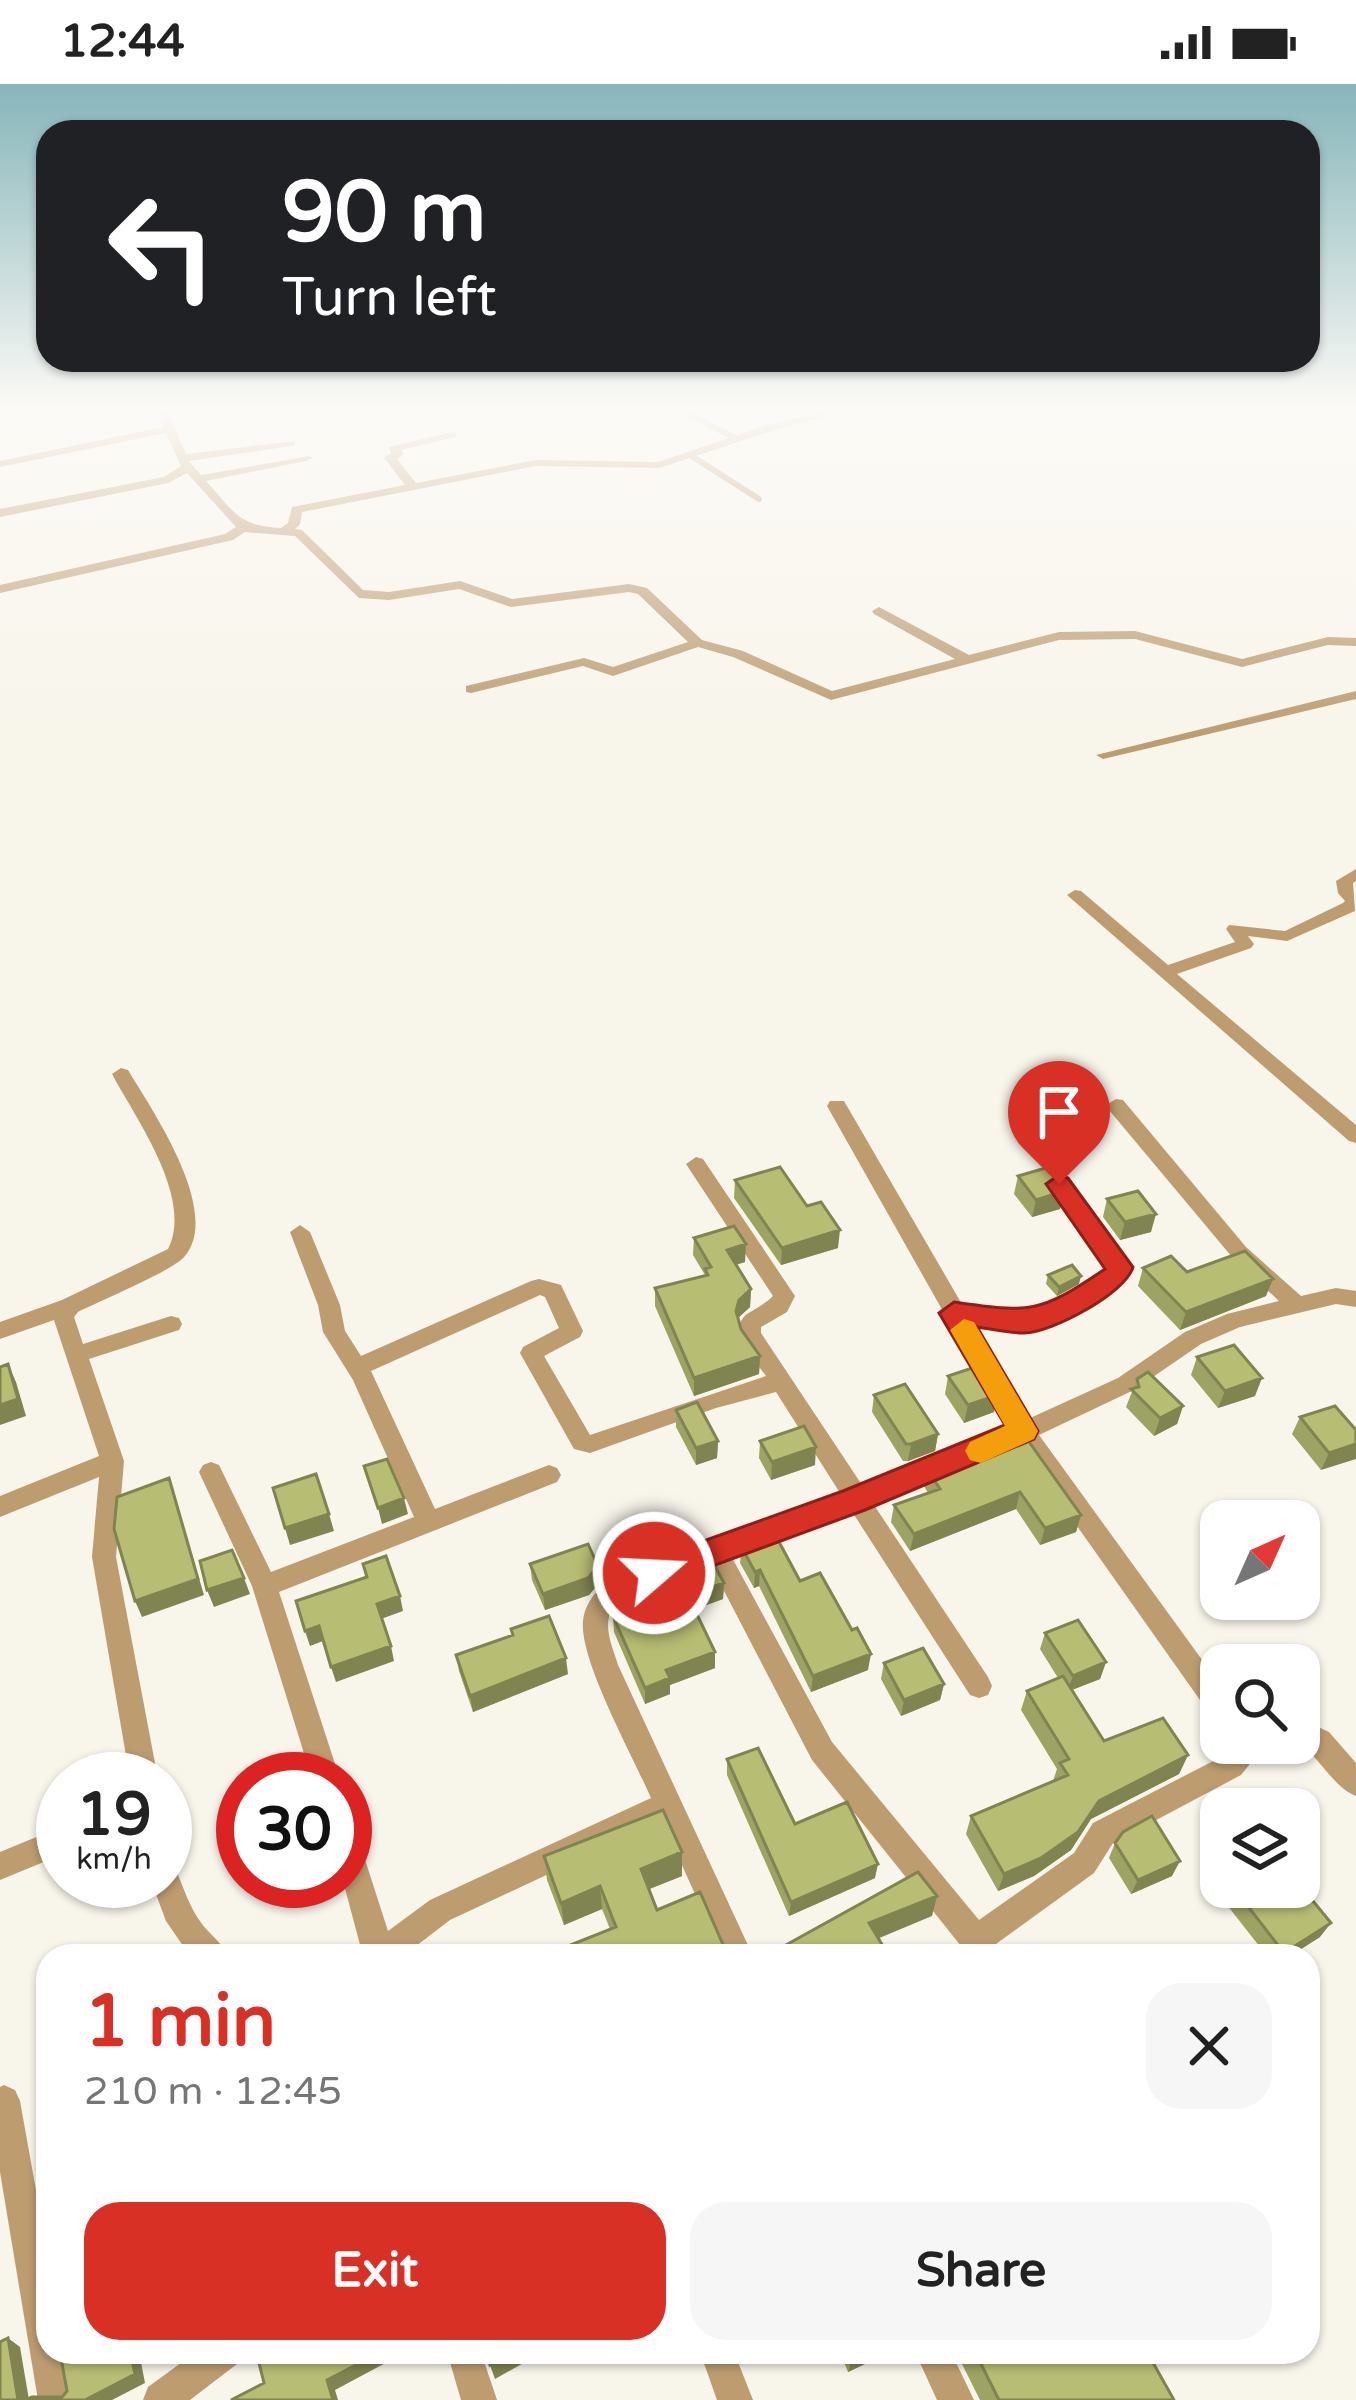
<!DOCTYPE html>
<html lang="en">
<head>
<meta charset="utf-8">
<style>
  body { margin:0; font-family:"Varela Round",sans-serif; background:#f6f6f6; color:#222; height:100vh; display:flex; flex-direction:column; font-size:45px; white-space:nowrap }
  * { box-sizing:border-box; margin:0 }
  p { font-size:39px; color:#767676 }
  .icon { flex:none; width:66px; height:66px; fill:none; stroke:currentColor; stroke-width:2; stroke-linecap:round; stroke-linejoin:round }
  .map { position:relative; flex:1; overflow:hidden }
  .panel { position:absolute; left:36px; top:1860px; width:1284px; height:420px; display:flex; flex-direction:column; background:#fff; border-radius:36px; box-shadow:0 3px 9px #0004 }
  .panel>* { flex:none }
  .hud { position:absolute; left:36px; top:36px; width:1284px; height:252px; border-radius:36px; box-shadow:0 3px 9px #0004; background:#202124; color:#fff; overflow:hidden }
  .needle { width:78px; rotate:45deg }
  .fabs { position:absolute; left:1200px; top:1416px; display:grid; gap:24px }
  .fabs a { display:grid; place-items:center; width:120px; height:120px; border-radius:24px; background:#fff; box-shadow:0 3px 9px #0004; font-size:60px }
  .speed { position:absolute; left:36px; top:1668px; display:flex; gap:24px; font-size:60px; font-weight:700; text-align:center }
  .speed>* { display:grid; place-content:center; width:156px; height:156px; border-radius:50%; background:#fff; box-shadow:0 3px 9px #0004; line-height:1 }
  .speed small { font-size:30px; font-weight:400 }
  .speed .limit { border:18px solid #d22; background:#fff; color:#111 }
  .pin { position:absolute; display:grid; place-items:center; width:102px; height:102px; color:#fff; margin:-123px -51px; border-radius:50% 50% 50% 0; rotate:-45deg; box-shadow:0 0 12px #0007 }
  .pin .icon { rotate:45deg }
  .me { position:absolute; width:132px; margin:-66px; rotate:71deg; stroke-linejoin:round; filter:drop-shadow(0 0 9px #0008) }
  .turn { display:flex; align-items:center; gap:42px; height:252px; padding:0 48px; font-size:54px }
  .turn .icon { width:156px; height:156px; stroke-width:2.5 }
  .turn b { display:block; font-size:84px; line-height:102px }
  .round { display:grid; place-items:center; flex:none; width:126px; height:126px; border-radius:36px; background:#f6f6f6 }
  .summary { display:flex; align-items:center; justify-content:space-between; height:204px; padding:0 48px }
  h1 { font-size:72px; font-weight:800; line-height:90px; color:#d93025 }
  .cta { display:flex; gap:24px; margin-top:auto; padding:24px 48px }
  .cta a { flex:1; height:138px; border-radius:36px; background:#d93025; color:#fff; font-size:48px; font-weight:800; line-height:138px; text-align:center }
  .cta a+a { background:#f6f6f6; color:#222 }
  .status { display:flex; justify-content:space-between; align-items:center; height:84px; padding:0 60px; background:#fff; direction:ltr }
  .status svg { height:33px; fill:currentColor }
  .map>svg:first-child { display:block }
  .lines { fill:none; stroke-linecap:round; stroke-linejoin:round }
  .lane { stroke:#bd9c70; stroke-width:6 }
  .street { fill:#bd9c70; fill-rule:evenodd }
  .wall { fill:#9da362 }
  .shaded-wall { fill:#808450 }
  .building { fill:#b7bd72; stroke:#808450; stroke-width:3 }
  .route { fill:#d93025; stroke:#8d1f18; stroke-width:3 }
  .slow { fill:#f59e0b }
</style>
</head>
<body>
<div class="status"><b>12:44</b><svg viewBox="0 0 49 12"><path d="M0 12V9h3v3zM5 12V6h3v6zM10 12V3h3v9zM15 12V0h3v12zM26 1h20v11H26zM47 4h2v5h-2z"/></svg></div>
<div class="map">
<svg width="1356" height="2316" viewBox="0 0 1356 2316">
  <rect width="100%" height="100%" fill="#f8f5eb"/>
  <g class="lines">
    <!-- lane -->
    <path class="lane" d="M687,329L737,355
      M690,371L759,415"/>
    <!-- street -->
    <path class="street" d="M158,329H168L186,370L295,357V361L291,362L189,377L201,391L310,372L312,374L306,377L206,397C234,427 237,442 281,444L288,439L292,423L405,401L384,374L391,369L389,363L452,348L456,349V353L401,366L404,370L397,375L416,399L536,376L658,378L771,340L819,329H838L778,345L659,384L536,382L302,428L300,440L295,445L302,446L363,506L389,508L460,497L512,515L629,500L647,504L702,556L743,567L832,607L955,575L874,530L872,527L879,523L969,571L1059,548L1135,547L1242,575L1328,553L1356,554V562L1328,561L1242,583L1135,555L1059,556L831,616L733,573L698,563L613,592L583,582L471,609L466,608V602L584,574L613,583L688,558L638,510L629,508L511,523L459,505L389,516L359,514L295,452L245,448L233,456L0,509V501L225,450L236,443L187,389L168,399L0,433V425L164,393L181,382L166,349L0,383V377L163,343Z
      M1356,607V615L1103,675L1096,671Z
      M1356,785V797L1353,799L1355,827L1287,857L1248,852L1254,860L1251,864L1177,890L1356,1041V1059L1349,1057L1067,811L1075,806L1081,807L1168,881L1235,858L1226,845L1229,841L1285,847L1343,819L1345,817L1338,809L1336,797Z
      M121,984L128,986C152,1026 222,1127 185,1172C173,1187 99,1217 78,1228L74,1233L83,1260L171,1232L179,1234L182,1240L179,1246L89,1275L124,1377L116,1473L158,1695H130L92,1473L99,1393L0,1433V1412L99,1372L54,1236L0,1255V1238L62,1216L168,1165C194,1114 136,1035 112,990Z
      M1116,1015L1123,1016L1246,1163L1301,1212L1336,1204L1356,1207V1223L1336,1220L1240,1243L1201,1260L1134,1306L1039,1351L1221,1602V1636L1212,1633L1019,1360L995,1370L987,1368L983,1361L987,1354L1009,1344L827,1022L830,1017H844L963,1222C1031,1232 1051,1227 1107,1187L1049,1100L1059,1093L1066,1095L1127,1177L1130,1183C1125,1197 1116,1203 1104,1211C1062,1240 1023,1247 973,1240L1028,1335L1118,1294L1185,1248L1227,1230L1279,1217L1232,1173L1109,1026L1106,1021Z
      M696,1073L703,1075L795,1212L787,1228L761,1243V1249L862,1401L950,1369L958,1372L962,1379L958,1386L872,1418L988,1593L992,1602L988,1611L979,1614L970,1611L851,1426L730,1470L832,1658L979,1836L1074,1769L1093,1739L1221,1673L1235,1659H1267L1241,1691L1113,1759L1094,1789L996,1860L1001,1872H969L812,1676L709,1478C682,1488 617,1503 609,1533C605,1548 614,1567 618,1581L753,1872H723L662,1737L450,1836L403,1872H363L343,1797L345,1743L355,1747L359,1757L388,1847L430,1816L651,1714C634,1674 579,1576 583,1537C585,1517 600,1503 614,1491L840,1409L776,1308L716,1324L590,1369L574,1365L520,1269L523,1263L559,1244L545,1213L540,1211L371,1287L435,1425L549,1381L557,1384L561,1391L557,1398L279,1508L340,1695H312L252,1502L199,1388L203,1381L211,1378L219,1381L271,1488L414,1433L353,1296L323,1248L318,1221L290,1148L300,1141L310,1148L340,1221L345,1247L361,1272L531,1197L539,1195L561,1201L583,1247L580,1253L544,1272L590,1351L766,1292C755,1276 726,1246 747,1230C756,1224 765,1220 773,1212L686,1080Z
      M1299,1634L1329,1648L1356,1679V1712C1331,1702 1320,1671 1296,1659H1299Z
      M63,1742V1770L0,1796V1768Z
      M165,1780L175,1784C184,1804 189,1823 202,1840C211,1852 222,1858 228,1872H190L166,1837L151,1797H165Z
      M4,2001L15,2006L20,2017L48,2173V2268H65L74,2316H38L0,2088V2003Z
      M196,2268H242L237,2280L190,2316H143L148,2303Z
      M447,2268H481L497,2316H461Z
      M700,2268H734L753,2316H717Z
      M915,2268H951L974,2316H937Z"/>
  </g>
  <!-- wall -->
  <path class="wall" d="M1018,1092L1064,1107L1060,1125L1032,1133L1014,1110Z
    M735,1096L838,1164L781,1181L734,1114Z
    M1107,1115L1151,1148L1120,1156L1103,1133Z
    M694,1154L745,1178L736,1181L751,1205L750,1223L738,1234L741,1245L760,1272L759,1290L694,1312L655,1222V1204L705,1191L693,1171Z
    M1143,1184L1266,1212L1180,1246L1138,1202Z
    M1048,1191L1079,1200L1057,1212L1046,1200Z
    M1197,1273L1255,1312L1218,1324L1191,1291Z
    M948,1292L994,1328L964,1339L945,1310Z
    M1137,1295L1183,1322L1177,1340L1154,1352L1126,1323Z
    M874,1311L938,1350L935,1367L908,1377H903L872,1328Z
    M676,1326L718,1357L717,1374L696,1381L676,1343Z
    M1300,1333L1356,1346L1321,1386L1292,1350Z
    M1022,1348L1081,1431L1076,1448L1040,1461L1016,1425L910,1467L891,1438L894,1421L928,1409L924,1402L927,1385Z
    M760,1357L815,1381L771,1396L759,1374Z
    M743,1454L800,1497L868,1586L811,1608L759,1502L754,1504L740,1479Z
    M530,1480L598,1482L599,1499L589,1511L545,1526L532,1496Z
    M680,1483L724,1499L723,1515L695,1525L715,1584L670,1601V1610L645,1620L614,1548L613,1532L645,1541L692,1524L680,1500Z
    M511,1545L568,1590L473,1628L459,1587L456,1571L512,1551Z
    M1045,1549L1106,1578L1100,1595L1071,1606L1104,1657L1188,1671L1179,1690L1091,1735L1071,1766L1034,1792L998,1807L966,1750L971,1732L1053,1697L1057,1685L1021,1626L1027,1607L1058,1594L1040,1565Z
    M884,1579L944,1600L940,1616L901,1632L881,1595Z
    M727,1675L795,1740L875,1794L789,1832L727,1691Z
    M1115,1759L1172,1792L1131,1810L1109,1774Z
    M682,1768V1792L649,1805L657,1826L610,1845L602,1825L564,1841L547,1796L544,1772Z
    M1221,1799V1803H1299L1320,1853L1290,1872H1267L1216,1807Z
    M840,2268H890L848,2288Z
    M956,2268H1147L1174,2316H980Z"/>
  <!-- shaded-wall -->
  <path class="shaded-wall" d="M1064,1107L1060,1125L1032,1133L1036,1116Z
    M1156,1130L1151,1148L1120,1156L1125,1138Z
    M840,1146L838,1164L781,1181L782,1164Z
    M746,1160L745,1178L727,1183V1166Z
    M1081,1192L1079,1200L1057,1212L1059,1203Z
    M1273,1195L1266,1212L1180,1246L1186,1228Z
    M751,1205L750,1223L738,1234L736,1227L739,1216Z
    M760,1272L759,1290L694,1312V1294Z
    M8,1280L16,1298L26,1332L0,1341V1321Z
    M1262,1294L1255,1312L1218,1324L1225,1307Z
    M998,1311L994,1328L964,1339L968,1321Z
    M1183,1322L1177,1340L1154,1352L1160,1334Z
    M938,1350L935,1367L908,1377L911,1360Z
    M718,1357L717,1374L696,1381V1364Z
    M1356,1360V1375L1321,1386L1329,1369Z
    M816,1363L815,1381L771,1396L772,1378Z
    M169,1394L204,1511L142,1533L135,1517Z
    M1020,1408L1016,1425L910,1467L914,1450Z
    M404,1414L408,1430L382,1440L378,1424Z
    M329,1430L334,1447L290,1461L285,1444Z
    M1081,1431L1076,1448L1040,1461L1045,1444Z
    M598,1482L599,1499L589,1511L545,1526L543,1510Z
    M760,1486L759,1502L754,1504L755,1488Z
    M244,1494L250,1510L214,1523L207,1506Z
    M724,1499L723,1515L693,1526V1510Z
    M400,1512L403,1527L381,1535L377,1520Z
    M319,1542L323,1557L310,1562L305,1547Z
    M391,1562L394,1577L336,1598L331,1583Z
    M715,1568V1584L670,1601V1610L645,1620V1604L666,1586Z
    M871,1570L868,1586L811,1608L813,1592Z
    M566,1574L568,1590L473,1628L470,1612Z
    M1106,1578L1100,1595L1067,1608L1073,1592Z
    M944,1600L940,1616L901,1632L904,1616Z
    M1309,1610L1300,1626H1299V1614Z
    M1188,1671L1179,1690L1091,1735L1071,1766L1034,1792L998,1807L1004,1790L1099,1717Z
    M682,1768V1792L642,1808L641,1785Z
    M1180,1777L1172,1792L1131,1810L1138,1796Z
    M878,1780L875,1794L789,1832L791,1818Z
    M600,1802L602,1825L564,1841L561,1819Z
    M937,1812L932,1832L865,1860L869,1839Z
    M1331,1839L1320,1853L1290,1872H1282L1284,1869Z
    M8,2254L20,2263L29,2316H18Z
    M130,2268H139L145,2299L112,2316H85Z
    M381,2268H406L335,2306L338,2316H333L327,2296Z
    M514,2268H543L495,2295L490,2281Z
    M876,2268H890L848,2288L851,2280Z"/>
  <!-- building -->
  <path class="building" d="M780,1083L807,1122L821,1118L840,1146L782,1164L735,1096Z
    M1049,1083L1064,1107L1036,1116L1018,1092Z
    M1138,1107L1156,1130L1125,1138L1107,1115Z
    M734,1142L746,1160L727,1166L751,1205L739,1216L736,1227L741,1245L760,1272L694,1294L655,1204L708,1191L705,1185L711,1183L694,1154Z
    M1245,1167L1273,1195L1186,1228L1143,1184L1171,1172L1187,1188Z
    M1072,1181L1081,1192L1059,1203L1048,1191Z
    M1234,1261L1262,1294L1225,1307L1197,1273Z
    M8,1280L18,1315L0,1321V1283Z
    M978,1282L998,1311L968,1321L948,1292Z
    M1148,1288L1183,1322L1160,1334L1131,1305L1139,1303L1137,1295Z
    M905,1300L938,1350L911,1360H906L874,1311Z
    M697,1318L718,1357L696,1364L676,1326Z
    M1335,1322L1356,1346V1360L1329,1369L1300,1333Z
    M804,1342L816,1363L772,1378L760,1357Z
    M1022,1348L1081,1431L1045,1444L1020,1408L914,1450L894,1421L940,1405L927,1385Z
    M387,1375L404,1414L378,1424L364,1382Z
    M316,1390L329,1430L285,1444L273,1404Z
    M169,1394L198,1495L135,1517L114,1445L117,1413Z
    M771,1443L800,1497L820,1489L852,1546L857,1544L871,1570L813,1592L760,1486L755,1488L741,1462L746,1460L743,1454Z
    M588,1460L598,1482L588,1494L543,1510L530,1480Z
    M232,1466L244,1494L207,1506L200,1477Z
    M386,1472L400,1512L377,1520L391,1562L331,1583L319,1542L305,1547L296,1517L367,1493L363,1480Z
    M710,1473L724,1499L693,1510L680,1483Z
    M637,1523L645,1541L694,1524L715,1568L666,1586L670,1594L645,1604L613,1532Z
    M549,1532L566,1574L470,1612L456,1571L513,1551L511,1545Z
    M1078,1536L1106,1578L1073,1592L1045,1549Z
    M923,1564L944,1600L904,1616L884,1579Z
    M1276,1567L1287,1581H1242Z
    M1063,1592L1104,1657L1163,1634L1188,1671L1099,1717L1078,1748L1041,1774L1004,1790L971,1732L1068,1691L1060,1679L1069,1675L1027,1607Z
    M1299,1597L1309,1610L1299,1614Z
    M758,1664L795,1740L847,1718L878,1780L791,1818L727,1675Z
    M663,1726L682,1768L641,1785L657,1826L700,1808L728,1872H543L616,1843L600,1802L561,1819L544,1772Z
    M1152,1732L1180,1777L1138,1796L1115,1759L1123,1748Z
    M918,1788L937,1812L869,1839L889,1872H766Z
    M1299,1800L1331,1839L1284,1869L1233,1803H1299Z
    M8,2254L18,2316H0V2258Z
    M60,2268H130L135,2290L85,2316H25L32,2313H62L67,2307Z
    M280,2268H381L327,2296L333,2316H231L264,2299L259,2279Z
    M485,2268H514L490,2281Z
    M847,2268H876L851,2280Z
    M975,2268H1147L1174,2316H999Z"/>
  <!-- sky -->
  <linearGradient id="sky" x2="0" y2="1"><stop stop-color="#86b5ba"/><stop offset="0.5" stop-color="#fcfaf6"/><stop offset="1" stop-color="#fcfaf6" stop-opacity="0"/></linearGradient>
  <rect width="1356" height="653" fill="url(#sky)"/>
  <!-- route -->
  <path class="route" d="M1059,1091L1068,1094L1133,1183C1126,1209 1051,1249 1024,1249C1008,1249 992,1245 977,1243L1038,1347L1034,1355L865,1426L666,1499L654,1503L642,1499L638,1489L642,1479L843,1407L1005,1341L939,1229L954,1218C1030,1229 1039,1230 1105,1185L1046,1100Z"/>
  <!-- slow -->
  <path class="slow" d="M964,1235L974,1238L1038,1347L1034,1355L981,1379L970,1376L965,1367L970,1358L1005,1342L950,1246Z"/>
</svg>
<div class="fabs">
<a><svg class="needle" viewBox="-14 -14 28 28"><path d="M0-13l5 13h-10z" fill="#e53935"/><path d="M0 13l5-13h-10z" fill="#767676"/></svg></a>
<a><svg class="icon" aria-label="search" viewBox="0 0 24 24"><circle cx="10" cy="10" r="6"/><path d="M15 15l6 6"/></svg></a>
<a><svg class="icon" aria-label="layers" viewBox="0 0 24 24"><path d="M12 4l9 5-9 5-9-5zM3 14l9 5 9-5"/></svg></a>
</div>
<div class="speed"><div>19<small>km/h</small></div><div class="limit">30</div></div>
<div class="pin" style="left:1059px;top:1100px;background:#d93025"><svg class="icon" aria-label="arrive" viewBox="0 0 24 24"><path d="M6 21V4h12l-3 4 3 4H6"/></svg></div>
<svg class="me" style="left:654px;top:1489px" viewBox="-20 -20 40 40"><circle r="17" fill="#d93025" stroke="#fff" stroke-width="3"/><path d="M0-11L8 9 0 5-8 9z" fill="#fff"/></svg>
<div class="hud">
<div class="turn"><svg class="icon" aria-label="left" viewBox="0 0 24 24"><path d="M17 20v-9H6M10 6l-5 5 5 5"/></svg><div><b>90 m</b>Turn left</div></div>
</div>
<section class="panel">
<div class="summary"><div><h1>1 min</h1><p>210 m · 12:45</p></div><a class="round"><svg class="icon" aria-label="close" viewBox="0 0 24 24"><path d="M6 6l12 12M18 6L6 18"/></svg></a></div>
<div class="cta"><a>Exit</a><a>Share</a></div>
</section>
</div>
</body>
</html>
